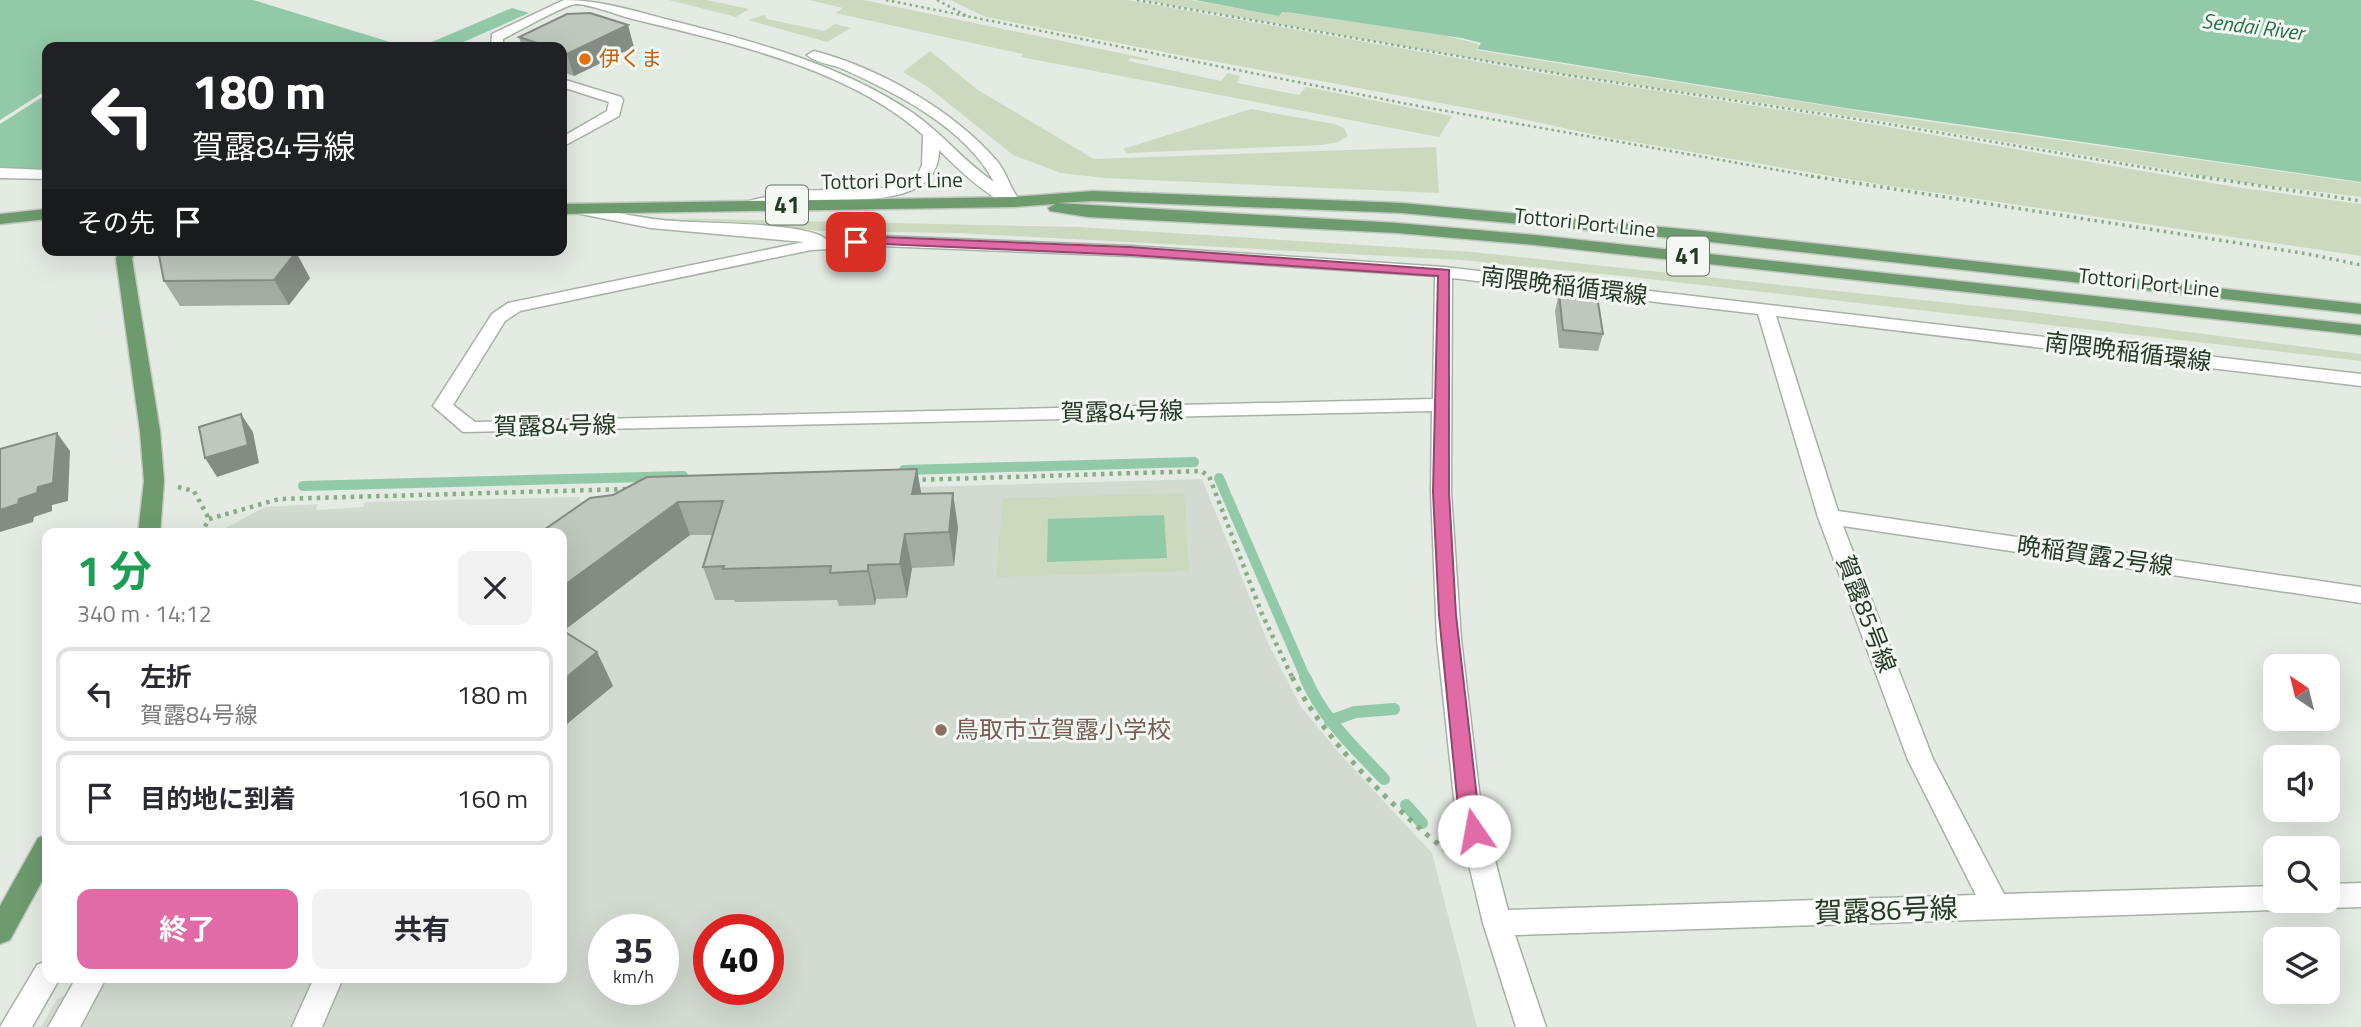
<!DOCTYPE html>
<html lang="ja">
<head>
<meta charset="utf-8">
<style>
  body { margin:0; font-family:"Titillium Web","Noto Sans JP",sans-serif; background:#f2f2f3; color:#2b2b33; height:100vh; display:flex; flex-direction:column; font-size:26px; white-space:nowrap }
  * { box-sizing:border-box; margin:0 }
  p { font-size:23px; color:#7c7c81 }
  .icon { flex:none; width:38px; height:38px; fill:none; stroke:currentColor; stroke-width:2; stroke-linecap:round; stroke-linejoin:round }
  .map { position:relative; flex:1; overflow:hidden }
  .drawer { position:absolute; left:42px; top:528px; width:525px; height:455px; display:flex; flex-direction:column; background:#fff; border-radius:14px; box-shadow:0 7px 28px #0002 }
  .drawer>* { flex:none }
  .banner { position:absolute; left:42px; top:42px; width:525px; height:214px; border-radius:14px; box-shadow:0 7px 28px #0002; background:#202124; color:#fff; overflow:hidden }
  .needle { width:46px; rotate:325deg }
  .fabs { position:absolute; left:2263px; top:654px; display:grid; gap:14px }
  .fabs a { display:grid; place-items:center; width:77px; height:77px; border-radius:14px; background:#fff; box-shadow:0 7px 28px #0002; font-size:35px }
  .speed { position:absolute; left:588px; top:914px; display:flex; gap:14px; font-size:35px; font-weight:700; text-align:center }
  .speed>* { display:grid; place-content:center; width:91px; height:91px; border-radius:50%; background:#fff; box-shadow:0 7px 28px #0002; line-height:1 }
  .speed small { font-size:18px; font-weight:400 }
  .speed .limit { border:10px solid #d22; background:#fff; color:#111 }
  .pin { position:absolute; display:grid; place-items:center; width:60px; height:60px; color:#fff; margin:-30px; border-radius:14px; box-shadow:0 4px 10px #0006 }
  .me { position:absolute; width:77px; margin:-38px; rotate:348deg; stroke-linejoin:round; filter:drop-shadow(0 0 5px #0008) }
  .turn { display:flex; align-items:center; gap:24px; height:147px; padding:0 35px; font-size:32px }
  .turn .icon { width:91px; height:91px; stroke-width:2.5 }
  .turn b { display:block; font-size:49px; line-height:60px }
  .then { display:flex; align-items:center; height:66px; padding:0 35px; background:#0003; gap:14px; font-size:26px }
  .round { display:grid; place-items:center; flex:none; width:74px; height:74px; border-radius:14px; background:#f2f2f3 }
  .overview { display:flex; align-items:center; justify-content:space-between; height:119px; padding:0 35px }
  h1 { font-size:42px; font-weight:700; line-height:52px; color:#1e9e55 }
  .action { display:flex; gap:14px; margin-top:auto; padding:14px 35px }
  .action a { flex:1; height:80px; border-radius:14px; background:#e16ba6; color:#fff; font-size:28px; font-weight:700; line-height:80px; text-align:center }
  .action a+a { background:#f2f2f3; color:#2b2b33 }
  ul { padding:0; list-style:none }
  li { display:flex; align-items:center; gap:21px; height:94px; margin:0 14px 10px; padding:0 21px; border:4px solid #e1e1e2; border-radius:14px }
  li div { flex:1 }
  li b { display:block; font-size:26px }
  li em { font-style:normal }
  .map>svg:first-child { display:block }
  .built { fill:#d3dbd1; fill-rule:evenodd }
  .green { fill:#cbd9be }
  .water { fill:#92c9a8 }
  .lines { fill:none; stroke-linecap:round; stroke-linejoin:round }
  .stream-far1 { stroke:#92c9a8; stroke-width:10 }
  .stream { stroke:#92c9a8; stroke-width:12 }
  .minor-casing { stroke:#a7b2a6; stroke-width:3 }
  .major-casing { stroke:#c2c8c2; stroke-width:3 }
  .path-far3 { stroke:#89ab87; stroke-width:2.5; stroke-dasharray:2.5 3.5; stroke-linecap:butt }
  .path-far2 { stroke:#89ab87; stroke-width:3.5; stroke-dasharray:2.5 4.5; stroke-linecap:butt }
  .path-far1 { stroke:#89ab87; stroke-width:4.5; stroke-dasharray:3.5 5; stroke-linecap:butt }
  .path { stroke:#89ab87; stroke-width:5; stroke-dasharray:4.5 7; stroke-linecap:butt }
  .minor { fill:#fff; fill-rule:evenodd }
  .major { fill:#6d9b6d; fill-rule:evenodd }
  .wall { fill:#a3aca2 }
  .shaded-wall { fill:#858c84 }
  .building { fill:#bec8bc; stroke:#858c84; stroke-width:2 }
  .route { fill:#e16ba6; stroke:#92466c; stroke-width:2 }
  .food-dot { fill:#e8710a; stroke:#f4f8f3; stroke-width:2.5 }
  .education-dot { fill:#8d6e63; stroke:#f4f8f3; stroke-width:2.5 }
  .labels { text-anchor:middle; stroke-width:6; stroke-linejoin:round; paint-order:stroke }
  .far-water-label { font-size:21px; font-style:italic; fill:#266f45; stroke:#f4f8f3 }
  .far-food-label { font-size:21px; fill:#c56008; stroke:#f4f8f3; text-anchor:start }
  .far-street-label { font-size:21px; fill:#253a25; stroke:#f4f8f3 }
  .shield { fill:#f4f8f3; stroke:#637363; stroke-width:2 }
  .shield-label { font-size:23px; font-weight:bold; fill:#253a25 }
  .street-label { font-size:24px; fill:#253a25; stroke:#f4f8f3 }
  .education-label { font-size:24px; fill:#785e54; stroke:#f4f8f3; text-anchor:start }
  .near-street-label { font-size:28px; fill:#253a25; stroke:#f4f8f3 }
</style>
</head>
<body>
<div class="map">
<svg width="2361" height="1027" viewBox="0 0 2361 1027">
  <rect width="100%" height="100%" fill="#e4ebe3"/>
  <!-- built -->
  <path class="built" d="M1202,479L1269,645L1301,707L1340,754L1432,853L1477,1027H41L57,999L73,990L80,978H562V534H250L252,530L220,531L265,507L318,504L316,510L363,507L365,502L579,497L580,501L603,500L605,496ZM604,929H663V989H604ZM709,929H768V989H709Z"/>
  <!-- green -->
  <path class="green" d="M669,0H707L749,9L736,17Z
    M809,0H863L1149,59L1147,61L1131,58L1128,61L1221,81L1228,73L1240,76L1237,83L1299,95L1306,87L1452,116L1439,137L1021,57L1023,54L835,13L843,8Z
    M950,0H1127L1547,74L1841,119L2235,187L2361,204V256L1877,184L1605,137L1500,114L1179,55L986,17Z
    M1142,0H1191L1280,16L1284,12L1443,35L1479,44L1476,50L1897,117L2361,183V197L2240,182L1882,121L1562,74Z
    M764,15L767,19L824,31L835,24L851,28L827,42L748,20Z
    M930,51L978,90L1094,159L1436,147L1439,193L1104,178L1061,173L1013,155L928,87L903,72Z
    M1251,109L1334,124L1344,128L1348,136L1338,142L1321,145L1127,153L1123,149Z
    M664,218L1078,227L1472,252L2025,311L2361,354V361L1632,277L1462,260L958,233L821,231L751,223Z
    M1184,493L1189,571L996,577L1003,498Z"/>
  <!-- water -->
  <path class="water" d="M0,0H253L406,47H47V90L0,120Z
    M1195,0H2361V182L1845,108L1477,49L1481,43L1462,38L1293,13L1283,12L1279,16Z
    M512,8L529,13L452,47H420Z
    M47,94V170L0,169V124Z
    M1164,515L1167,558L1047,562L1048,519Z"/>
  <g class="lines">
    <!-- stream-far1 -->
    <path class="stream-far1" d="M904,470L1194,462
      M1219,478L1306,679
      M303,486L683,476"/>
    <!-- stream -->
    <path class="stream" d="M1305,677C1322,718 1354,747 1384,779
      M1330,721L1355,712L1394,709
      M1406,805L1422,823"/>
    <!-- minor casing -->
    <g class="minor-casing">
      <path id="minor" d="M564,0C600,0 634,11 669,20C753,41 840,64 913,113C942,133 964,162 994,182C966,128 896,93 843,69C831,64 816,63 807,55L814,51C879,68 953,110 997,161C1007,173 1011,191 1021,202L1019,205C999,210 953,164 939,150C939,209 851,198 811,200C791,201 772,206 752,210L746,208L744,205L746,202C764,197 782,193 800,191C829,188 909,198 922,166L923,135C849,68 727,42 633,19C618,15 589,4 576,4C564,5 517,32 503,39V47H491L492,34Z
        M562,79L621,97L623,100L619,116L562,147V137L607,111L609,102L562,87Z
        M0,168L47,170V179L0,178Z
        M577,204C605,210 633,217 662,220C695,224 803,221 826,239L882,236L1131,246L1444,267L2361,374V386L1776,316L1838,511L2361,587V603L1843,526L1933,759L2004,894L2275,886V901H2287L2285,907L2275,910L1515,935L1546,1027H1516L1483,923L1455,807L1437,639L1431,492L1432,411L463,432L433,406L492,314L508,303L804,242L651,228L571,212L569,209ZM882,246L1131,256L1435,276L1433,399L475,422L453,405L505,321L520,311L811,250ZM1452,278L1758,314L1818,517L1908,760L1976,895L1508,910L1481,807L1461,639L1451,492Z
        M2361,883V907L2328,908L2318,905L2317,901H2328V884Z
        M47,961V978H60L32,1027H0L37,965Z
        M76,978H106L80,1027H48Z
        M314,978H343L322,1027H292Z"/>
    </g>
    <!-- major casing -->
    <g class="major-casing">
      <path id="major" d="M1093,191L1402,203L1693,230L2361,304V314L1693,240L1402,213L1093,201L1057,203L1397,223L1535,235L2361,325V335L1535,245L1397,233L1088,217L1050,211L1048,208L1055,204L1013,207L562,214V204L1013,197Z
        M47,209V219L0,224V214Z
        M119,250H135L132,259L160,431L164,481L160,534H138L144,481L140,431L116,259Z
        M47,834V872L10,940L0,944V906L38,838Z"/>
    </g>
    <!-- path-far3 -->
    <path class="path-far3" d="M886,0L1418,106L1822,178
      M937,0L967,16
      M1137,0L1566,75L1882,123L2206,178"/>
    <!-- path-far2 -->
    <path class="path-far2" d="M1811,176L2308,254L2361,265
      M2196,176L2361,201"/>
    <!-- path-far1 -->
    <path class="path-far1" d="M914,480L1201,471L1209,476L1262,614L1293,679
      M178,487L194,491L209,519
      M201,534L209,519L279,499L629,489"/>
    <!-- path -->
    <path class="path" d="M1292,677C1325,741 1393,808 1449,853"/>
    <!-- minor -->
    <use href="#minor" class="minor"/>
    <!-- major -->
    <use href="#major" class="major"/>
  </g>
  <!-- wall -->
  <path class="wall" d="M519,37L634,47L574,76L562,72V47H522Z
    M310,278L289,305L180,306L164,281Z
    M1559,293L1603,334L1598,351L1559,348L1555,311Z
    M921,494L958,527L954,566L912,568L907,598L876,599L875,605L839,606L837,600L735,602L734,600H715L703,567L713,535H690L563,631L597,652L613,686L562,728V534L590,498Z"/>
  <!-- shaded-wall -->
  <path class="shaded-wall" d="M628,25L634,47L574,76L567,54Z
    M296,252L310,278L289,305L274,280Z
    M241,414L253,432L259,463L217,477L205,458Z
    M57,433L70,451L68,501L52,505V511L34,517L33,522L0,532V510L38,487Z
    M917,469L923,503L912,494Z
    M953,493L958,527L954,566L949,532Z
    M678,502L690,535L562,632V587Z
    M905,534L912,568L907,598L900,564Z
    M868,565L876,599L875,605L868,571Z
    M597,652L613,686L562,728V681Z"/>
  <!-- building -->
  <path class="building" d="M590,13L628,25L567,54L562,52V47H549L519,37L567,14Z
    M158,250H229L296,252L274,280L164,281Z
    M1559,293L1597,296L1603,334L1563,330Z
    M241,414L248,445L205,458L199,427Z
    M57,433L53,483L38,487L37,493L19,499L18,504L0,510V449Z
    M917,469L912,494L953,493L949,532L905,534L900,564L868,565V571L830,573L831,566L723,569L724,566L703,567L723,501L678,502L562,587V534H538L590,498L613,495L647,477Z
    M562,630L597,652L562,681Z"/>
  <!-- route -->
  <path class="route" d="M883,237L1130,247L1449,270V492L1456,615L1478,807L1484,831L1481,837L1474,840L1467,837L1458,807L1439,615L1433,492L1438,276L1130,255L883,244L856,246L850,242L856,238Z"/>
  <!-- markers -->
  <circle class="food-dot" cx="585" cy="59" r="7"/>
  <circle class="education-dot" cx="941" cy="730" r="7"/>
  <g class="labels">
    <!-- far-water labels -->
    <g class="far-water-label">
      <text transform="translate(2253 27) rotate(7)" y="7">Sendai River</text>
    </g>
    <!-- far-food labels -->
    <g class="far-food-label">
      <text x="599" y="66">伊くま</text>
    </g>
    <!-- far-street labels -->
    <g class="far-street-label">
      <text transform="translate(892 181) rotate(-1)" y="7">Tottori Port Line</text>
      <text transform="translate(1585 223) rotate(6)" y="7">Tottori Port Line</text>
      <text transform="translate(2149 283) rotate(6)" y="7">Tottori Port Line</text>
    </g>
    <!-- shield labels -->
    <g class="shield">
      <rect x="766" y="185.5" width="42" height="39" rx="5"/>
      <rect x="1667" y="236.5" width="42" height="39" rx="5"/>
    </g>
    <g class="shield-label">
      <text x="787" y="213">41</text>
      <text x="1688" y="264">41</text>
    </g>
    <!-- street labels -->
    <g class="street-label">
      <text transform="translate(1564 286) rotate(7)" y="8">南隈晩稲循環線</text>
      <text transform="translate(2128 352) rotate(7)" y="8">南隈晩稲循環線</text>
      <text transform="translate(1122 412) rotate(-1)" y="8">賀露84号線</text>
      <text transform="translate(555 426) rotate(-1)" y="8">賀露84号線</text>
      <text transform="translate(2095 556) rotate(8)" y="8">晩稲賀露2号線</text>
      <text transform="translate(1866 614) rotate(69)" y="8">賀露85号線</text>
    </g>
    <!-- education labels -->
    <g class="education-label">
      <text x="955" y="738">鳥取市立賀露小学校</text>
    </g>
    <!-- near-street labels -->
    <g class="near-street-label">
      <text transform="translate(1886 910) rotate(-2)" y="10">賀露86号線</text>
    </g>
  </g>
</svg>
<div class="fabs">
<a><svg class="needle" viewBox="-14 -14 28 28"><path d="M0-13l5 13h-10z" fill="#e53935"/><path d="M0 13l5-13h-10z" fill="#7c7c81"/></svg></a>
<a><svg class="icon" aria-label="sound" viewBox="0 0 24 24"><path d="M4 9h4l5-4v14l-5-4H4zM17 9q2 3 0 6"/></svg></a>
<a><svg class="icon" aria-label="search" viewBox="0 0 24 24"><circle cx="10" cy="10" r="6"/><path d="M15 15l6 6"/></svg></a>
<a><svg class="icon" aria-label="layers" viewBox="0 0 24 24"><path d="M12 4l9 5-9 5-9-5zM3 14l9 5 9-5"/></svg></a>
</div>
<div class="speed"><div>35<small>km/h</small></div><div class="limit">40</div></div>
<div class="pin" style="left:856px;top:242px;background:#d93025"><svg class="icon" aria-label="arrive" viewBox="0 0 24 24"><path d="M6 21V4h12l-3 4 3 4H6"/></svg></div>
<svg class="me" style="left:1474px;top:831px" viewBox="-20 -20 40 40"><circle r="19" fill="#fff"/><path d="M0-13L10 11 0 6-10 11z" fill="#e16ba6"/></svg>
<div class="banner">
<div class="turn"><svg class="icon" aria-label="left" viewBox="0 0 24 24"><path d="M17 20v-9H6M10 6l-5 5 5 5"/></svg><div><b>180 m</b>賀露84号線</div></div>
<div class="then">その先<svg class="icon" aria-label="arrive" viewBox="0 0 24 24"><path d="M6 21V4h12l-3 4 3 4H6"/></svg></div>
</div>
<section class="drawer">
<div class="overview"><div><h1>1 分</h1><p>340 m · 14:12</p></div><a class="round"><svg class="icon" aria-label="close" viewBox="0 0 24 24"><path d="M6 6l12 12M18 6L6 18"/></svg></a></div>
<ul>
<li><svg class="icon" aria-label="left" viewBox="0 0 24 24"><path d="M17 20v-9H6M10 6l-5 5 5 5"/></svg><div><b>左折</b><p>賀露84号線</p></div><em>180 m</em></li>
<li><svg class="icon" aria-label="arrive" viewBox="0 0 24 24"><path d="M6 21V4h12l-3 4 3 4H6"/></svg><div><b>目的地に到着</b></div><em>160 m</em></li>
</ul>
<div class="action"><a>終了</a><a>共有</a></div>
</section>
</div>
</body>
</html>
